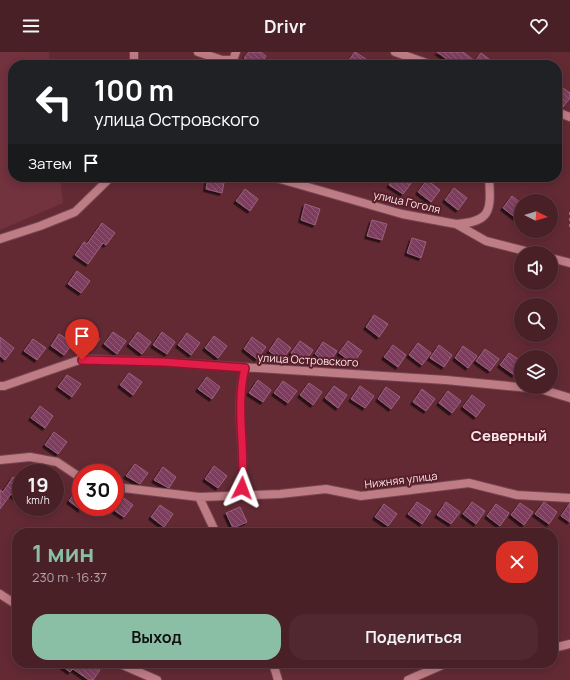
<!DOCTYPE html>
<html lang="ru">
<head>
<meta charset="utf-8">
<style>
  body { margin:0; font-family:Manrope,sans-serif; background:#51282f; color:#f1f3f6; height:100vh; display:flex; flex-direction:column; font-size:15px; white-space:nowrap }
  * { box-sizing:border-box; margin:0 }
  p { font-size:13px; color:#b2a3a7 }
  .icon { flex:none; width:22px; height:22px; fill:none; stroke:currentColor; stroke-width:2; stroke-linecap:round; stroke-linejoin:round }
  .map { position:relative; flex:1; overflow:hidden }
  .side { position:absolute; left:12px; top:476px; width:546px; height:140px; display:flex; flex-direction:column; background:#4a2027; border-radius:16px; box-shadow:0 2px 10px #0003,0 0 0 1px #613e44 }
  .side>* { flex:none }
  .guide { position:absolute; left:8px; top:8px; width:554px; height:122px; border-radius:16px; box-shadow:0 2px 10px #0003,0 0 0 1px #613e44; background:#202124; color:#fff; overflow:hidden }
  .needle { width:26px; rotate:95deg }
  .fabs { position:absolute; left:514px; top:142px; display:grid; gap:8px }
  .fabs a { display:grid; place-items:center; width:44px; height:44px; border-radius:50%; background:#4a2027; box-shadow:0 2px 10px #0003,0 0 0 1px #613e44; font-size:20px }
  .speed { position:absolute; left:12px; top:412px; display:flex; gap:8px; font-size:20px; font-weight:700; text-align:center }
  .speed>* { display:grid; place-content:center; width:52px; height:52px; border-radius:50%; background:#4a2027; box-shadow:0 2px 10px #0003,0 0 0 1px #613e44; line-height:1 }
  .speed small { font-size:10px; font-weight:400 }
  .speed .limit { border:6px solid #d22; background:#fff; color:#111 }
  .pin { position:absolute; display:grid; place-items:center; width:34px; height:34px; color:#fff; margin:-41px -17px; border-radius:50% 50% 50% 0; rotate:-45deg; box-shadow:0 0 4px #0007 }
  .pin .icon { rotate:45deg }
  .me { position:absolute; width:44px; margin:-22px; rotate:3deg; stroke-linejoin:round; filter:drop-shadow(0 0 3px #0008) }
  .turn { display:flex; align-items:center; gap:14px; height:84px; padding:0 20px; font-size:18px }
  .turn .icon { width:52px; height:52px; stroke-width:2.5 }
  .turn b { display:block; font-size:28px; line-height:34px }
  .then { display:flex; align-items:center; height:38px; padding:0 20px; background:#0003; gap:8px; font-size:15px }
  .round { display:grid; place-items:center; flex:none; width:42px; height:42px; border-radius:16px; background:#51282f }
  .headline { display:flex; align-items:center; justify-content:space-between; height:68px; padding:0 20px }
  h1 { font-size:24px; font-weight:700; line-height:30px; color:#8abfa5 }
  .button { display:flex; gap:8px; margin-top:auto; padding:8px 20px }
  .button a { flex:1; height:46px; border-radius:16px; background:#8abfa5; color:#111; font-size:16px; font-weight:700; line-height:46px; text-align:center }
  .button a+a { background:#51282f; color:#f1f3f6 }
  header { display:flex; justify-content:space-between; align-items:center; height:52px; padding:0 20px; background:#4a2027; font-size:18px; font-weight:700 }
  .map>svg:first-child { display:block }
  .built { fill:#72323e }
  .building { fill:url(#building-back-hatch); stroke:#9b617c; filter:url(#shadow) }
  .lines { fill:none; stroke-linecap:round; stroke-linejoin:round }
  .minor-casing { stroke:#754651; stroke-width:10 }
  .path { stroke:#aa8188; stroke-width:1.5; stroke-dasharray:3 3; stroke-linecap:butt }
  .minor { stroke:#be7c85; stroke-width:8 }
  .route-casing { stroke:#92132f; stroke-width:10 }
  .route { stroke:#e11d48; stroke-width:7 }
  .labels { text-anchor:middle; stroke-width:4; stroke-linejoin:round; paint-order:stroke }
  .street-label { font-size:11px; fill:#fde6e9; stroke:#571f2a }
  .district-label { font-size:15px; font-weight:bold; fill:#fde6e9; stroke:#571f2a }
</style>
</head>
<body>
<header><svg class="icon" aria-label="menu" viewBox="0 0 24 24"><path d="M4 6h16M4 12h16M4 18h16"/></svg>Drivr<svg class="icon" aria-label="heart" viewBox="0 0 24 24"><path d="M12 20l-8-8c-3-5 5-10 8-4 3-6 11-1 8 4z"/></svg></header>
<div class="map">
<svg width="570" height="628" viewBox="0 0 570 628">
  <defs>
    <pattern id="building-back-hatch" width="6" height="6" patternUnits="userSpaceOnUse"><rect width="6" height="6" fill="#7e3d5e"/><path d="M-1 5l2 2M0 0l6 6M5-1l2 2" fill="none" stroke="#915975"/></pattern>
    <filter id="shadow"><feDropShadow dx="-2.5" dy="2.5" stdDeviation="0" flood-color="#0009"/></filter>
  </defs>
  <rect width="100%" height="100%" fill="#632a34"/>
  <!-- built -->
  <path class="built" d="M0,0H49L50,13H13V125H60L63,151L0,178Z"/>
  <!-- building -->
  <path class="building" d="M249,0H261L266,4L260,13H253L244,6Z
    M355,0L369,9L366,13H345Z
    M437,0H463L475,9L481,1L497,13H455Z
    M557,32L570,41V46L563,55L557,51Z
    M208,125L225,126L222,141L206,137Z
    M395,125H405L412,130L403,142L389,133Z
    M427,128L440,138L431,150L418,140Z
    M454,136L467,146L458,158L445,148Z
    M245,137L258,147L250,159L236,149Z
    M512,144L521,151V160L516,166L503,156Z
    M305,152L320,157L315,173L301,168Z
    M372,168L387,172L382,188L367,184Z
    M102,171L115,181L106,193L103,191L88,212L75,203L84,190L87,192Z
    M412,186L426,190L421,206L407,201Z
    M77,219L90,229L81,241L68,232Z
    M374,263L388,272L379,285L366,275Z
    M87,277L100,287L91,299L78,289Z
    M113,280L126,289L117,302L104,292Z
    M138,280L151,290L142,302L129,292Z
    M162,280L175,290L167,302L153,293Z
    M187,281L200,291L191,303L178,293Z
    M59,282L73,291L64,303L51,294Z
    M214,284L227,294L218,306L205,296Z
    M0,285L14,296L5,308L0,304Z
    M252,285L266,295L257,307L244,297Z
    M278,286L291,296L282,308L269,299Z
    M33,287L46,296L37,308L24,299Z
    M300,289L313,298L304,311L291,301Z
    M348,289L362,299L353,311L339,301Z
    M323,290L337,299L328,312L315,302Z
    M418,291L431,301L422,313L409,303Z
    M393,293L406,303L398,315L384,305Z
    M439,293L452,303L444,315L430,306Z
    M463,294L477,304L468,316L455,306Z
    M485,297L499,307L490,319L476,309Z
    M509,301L521,309V312L514,323L500,313Z
    M129,321L142,330L133,343L120,333Z
    M67,323L81,332L72,345L58,335Z
    M207,325L220,335L212,347L198,337Z
    M258,328L271,338L263,350L249,341Z
    M283,329L297,339L288,351L274,341Z
    M309,331L322,340L313,353L300,343Z
    M334,334L347,343L338,356L325,346Z
    M360,334L374,344L365,356L351,347Z
    M386,335L400,345L391,357L378,347Z
    M422,337L435,347L426,359L413,350Z
    M448,339L461,349L452,361L439,351Z
    M472,343L485,353L476,365L463,355Z
    M40,354L53,364L45,376L31,366Z
    M54,380L67,390L58,402L45,393Z
    M135,412L148,421L140,432L126,424Z
    M214,414L227,424L218,436L205,427Z
    M163,415L176,425L169,436L154,428Z
    M13,425L21,430V443L18,447L11,442L0,457V438L3,440Z
    M81,432V458L69,449Z
    M120,443L133,453L124,465L115,459V450Z
    M417,450L431,459L422,472L408,462Z
    M446,450L460,460L451,472L437,463Z
    M472,450L485,459L476,472L463,462Z
    M544,450L557,460L549,472L535,462Z
    M520,451L533,460L524,473L511,463Z
    M570,451V470L561,464Z
    M384,452L397,462L388,474L375,465Z
    M496,452L509,461L500,474L487,464Z
    M160,453L173,462L164,475L151,465Z
    M240,455L247,470L233,476L226,461Z
    M58,611H91L100,618L93,628H89L73,617L70,620Z"/>
  <g class="lines">
    <!-- minor casing -->
    <g class="minor-casing">
      <path id="minor" d="M134,0V13
        M198,0L222,8H233
        M395,0L432,13
        M235,13L233,8L236,0
        M557,60L570,65
        M273,125L402,162L456,172L486,189L533,201
        M456,172C492,170 491,158 489,125
        M0,187L40,174L75,160L111,125
        M551,206L570,211
        M0,334H4L82,307L163,310L446,328L540,337L570,346
        M0,408L30,405L57,410L81,426
        M115,435L199,445L280,442L326,437L361,444L469,431L517,443L570,446
        M233,444L242,436C246,397 234,355 245,316
        M199,445L216,481
        M0,542L17,553
        M553,596L570,592
        M118,611L157,628
        M273,611L278,628
        M408,628L447,611"/>
    </g>
    <!-- path -->
    <path class="path" d="M570,160V177"/>
    <!-- minor -->
    <use href="#minor" class="minor"/>
  </g>
  <g class="lines">
    <!-- route casing -->
    <g class="route-casing">
      <path id="route" d="M82,308L163,310L245,316C235,355 246,397 242,436"/>
    </g>
    <!-- route -->
    <use href="#route" class="route"/>
  </g>
  <g class="labels">
    <!-- street labels -->
    <g class="street-label">
      <text transform="translate(407 150) rotate(13)" y="4">улица Гоголя</text>
      <text transform="translate(308 308) rotate(3)" y="4">улица Островского</text>
      <text transform="translate(401 428) rotate(-7)" y="4">Нижняя улица</text>
    </g>
    <!-- district labels -->
    <g class="district-label">
      <text x="509" y="389">Северный</text>
    </g>
  </g>
</svg>
<div class="fabs">
<a><svg class="needle" viewBox="-14 -14 28 28"><path d="M0-13l5 13h-10z" fill="#e53935"/><path d="M0 13l5-13h-10z" fill="#b2a3a7"/></svg></a>
<a><svg class="icon" aria-label="sound" viewBox="0 0 24 24"><path d="M4 9h4l5-4v14l-5-4H4zM17 9q2 3 0 6"/></svg></a>
<a><svg class="icon" aria-label="search" viewBox="0 0 24 24"><circle cx="10" cy="10" r="6"/><path d="M15 15l6 6"/></svg></a>
<a><svg class="icon" aria-label="layers" viewBox="0 0 24 24"><path d="M12 4l9 5-9 5-9-5zM3 14l9 5 9-5"/></svg></a>
</div>
<div class="speed"><div>19<small>km/h</small></div><div class="limit">30</div></div>
<div class="pin" style="left:82px;top:308px;background:#d93025"><svg class="icon" aria-label="arrive" viewBox="0 0 24 24"><path d="M6 21V4h12l-3 4 3 4H6"/></svg></div>
<svg class="me" style="left:242px;top:436px" viewBox="-20 -20 40 40"><path d="M0-17L14 15 0 8-14 15z" fill="#e11d48" stroke="#fff" stroke-width="4"/></svg>
<div class="guide">
<div class="turn"><svg class="icon" aria-label="left" viewBox="0 0 24 24"><path d="M17 20v-9H6M10 6l-5 5 5 5"/></svg><div><b>100 m</b>улица Островского</div></div>
<div class="then">Затем<svg class="icon" aria-label="arrive" viewBox="0 0 24 24"><path d="M6 21V4h12l-3 4 3 4H6"/></svg></div>
</div>
<section class="side">
<div class="headline"><div><h1>1 мин</h1><p>230 m · 16:37</p></div><a class="round" style="background:#d93025;color:#fff"><svg class="icon" aria-label="close" viewBox="0 0 24 24"><path d="M6 6l12 12M18 6L6 18"/></svg></a></div>
<div class="button"><a>Выход</a><a>Поделиться</a></div>
</section>
</div>
</body>
</html>
